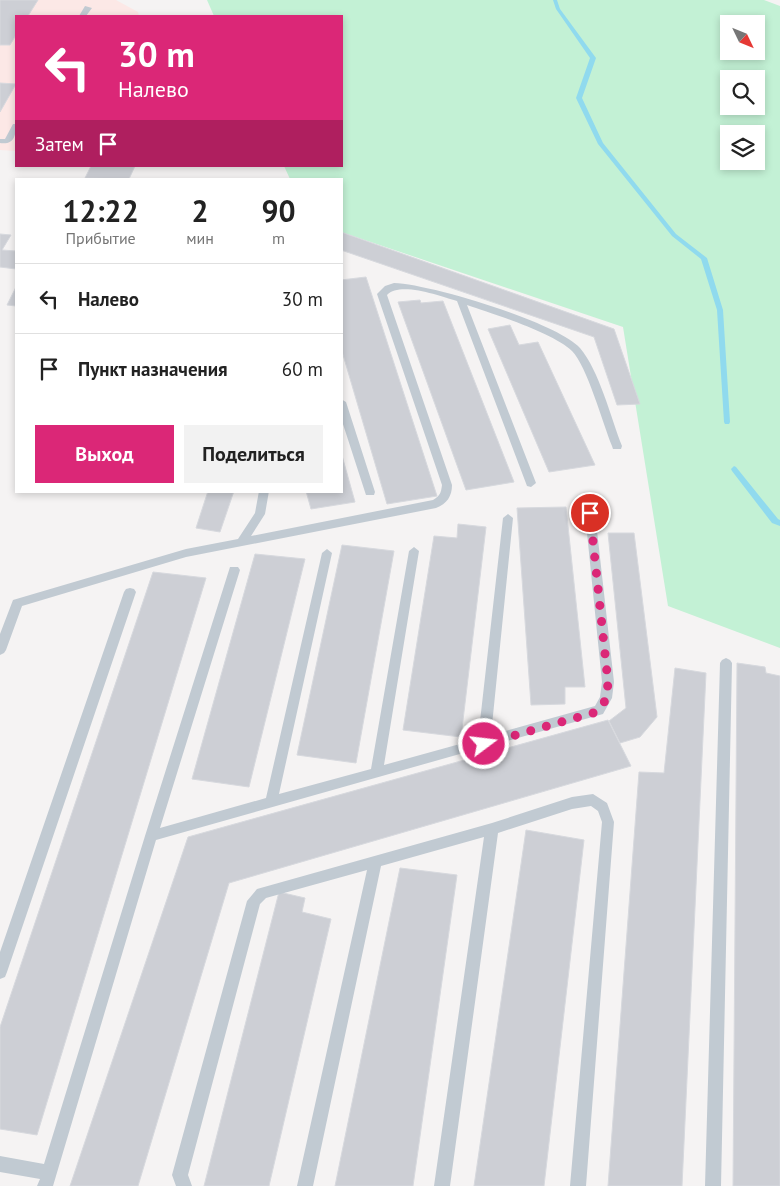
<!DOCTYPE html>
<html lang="ru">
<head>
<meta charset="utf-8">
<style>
  body { margin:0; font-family:"PT Sans",sans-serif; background:#f2f2f2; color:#222; height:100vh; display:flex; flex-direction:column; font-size:19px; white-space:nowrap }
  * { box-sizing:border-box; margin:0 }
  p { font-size:16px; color:#767676 }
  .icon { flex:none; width:28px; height:28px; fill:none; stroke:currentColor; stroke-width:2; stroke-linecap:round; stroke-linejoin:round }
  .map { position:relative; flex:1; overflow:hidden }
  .side { position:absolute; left:15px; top:178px; width:328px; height:315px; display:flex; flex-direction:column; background:#fff; border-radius:0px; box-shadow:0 2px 8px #0003 }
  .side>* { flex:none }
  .banner { position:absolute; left:15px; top:15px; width:328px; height:152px; border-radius:0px; box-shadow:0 2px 8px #0003; background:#db2777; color:#fff; overflow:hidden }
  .needle { width:32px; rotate:133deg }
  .buttons { position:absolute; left:720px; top:15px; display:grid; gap:10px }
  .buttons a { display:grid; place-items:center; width:45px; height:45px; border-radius:0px; background:#fff; box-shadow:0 2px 8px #0003; font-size:25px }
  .pin { position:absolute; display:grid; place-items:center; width:42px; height:42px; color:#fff; margin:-21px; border:2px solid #fff; border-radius:50%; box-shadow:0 1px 5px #0007 }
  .me { position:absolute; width:55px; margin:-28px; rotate:75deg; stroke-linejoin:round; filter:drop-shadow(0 0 4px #0008) }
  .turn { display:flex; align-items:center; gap:18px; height:105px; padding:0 20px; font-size:22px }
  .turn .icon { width:65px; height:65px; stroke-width:2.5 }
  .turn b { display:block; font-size:35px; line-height:42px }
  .then { display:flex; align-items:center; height:48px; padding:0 20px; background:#0003; gap:10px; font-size:19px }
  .eta { display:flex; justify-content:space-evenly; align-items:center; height:85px; text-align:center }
  .eta b { font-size:30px; font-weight:700; line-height:35px }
  .primary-button { display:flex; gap:10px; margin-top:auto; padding:10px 20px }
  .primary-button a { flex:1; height:58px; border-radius:0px; background:#db2777; color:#fff; font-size:20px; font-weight:700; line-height:58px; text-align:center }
  .primary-button a+a { background:#f2f2f2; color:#222 }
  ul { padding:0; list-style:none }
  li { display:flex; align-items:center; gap:15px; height:70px; padding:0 20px; border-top:1px solid #e0e0e0 }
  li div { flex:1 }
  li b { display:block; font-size:19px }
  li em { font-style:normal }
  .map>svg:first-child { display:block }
  .medical { fill:#fce8e6 }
  .green { fill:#c3f1d5; fill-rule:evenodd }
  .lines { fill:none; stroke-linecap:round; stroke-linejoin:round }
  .stream { fill:#90daee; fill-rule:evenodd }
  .building { fill:#cdcfd5; stroke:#d7d9de }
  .service { fill:#c1cad2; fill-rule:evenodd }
  .route { stroke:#db2777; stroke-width:9; stroke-dasharray:0 16.2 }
</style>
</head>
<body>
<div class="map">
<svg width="780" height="1186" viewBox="0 0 780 1186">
  <rect width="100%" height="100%" fill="#f5f3f3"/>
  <!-- medical -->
  <path class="medical" d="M0,0H116L138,12L139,16H16V151L0,150Z"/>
  <!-- green -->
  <path class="green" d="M207,0H764L780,6V648L668,606L623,327L341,232V179H290L284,166H341V16H214ZM729,24H756V51H729ZM729,79H756V106H729ZM729,134H756V161H729Z"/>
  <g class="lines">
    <!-- stream -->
    <path class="stream" d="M553,0H557L560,9L596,58L582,98L603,143L676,234L707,258L723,310L730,422L729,424H725L724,422L717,310L701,259L672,236L598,144L576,98L590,58L556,9Z
      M734,466L736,467L778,519L780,520V526L772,523L732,471L731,469Z"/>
  </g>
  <!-- building -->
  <path class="building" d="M0,0H38L28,16H16V35L10,45H0Z
    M0,83L16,84L0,112Z
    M91,166H135L129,179L85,178Z
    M341,232L614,329L640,404L617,405L594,337L341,250Z
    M0,234L11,235L2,250L16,251V269L0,267Z
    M366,277L437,496L387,504L341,348V280Z
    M16,287V306L7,305Z
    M420,300L421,303L443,301L514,482L466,490L398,302Z
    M510,325L519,345L538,342L595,465L549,472L488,329Z
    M341,452L355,502L311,509L306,491H341Z
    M208,491H234L220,532L196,528Z
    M566,507L585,687H565V704L531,705L517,508Z
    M458,524L486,527L461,737L403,730L434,536L457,538Z
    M608,533H634L657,717L640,737L620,743L609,721L626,708Z
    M342,545L394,551L356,763L297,755Z
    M255,554L305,559L249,787L192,779Z
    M153,572L206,578L37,1135L0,1129V1027Z
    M737,663L765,667L766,673L780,676V1186H733Z
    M675,668L706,673L682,1186H608L639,772L664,773Z
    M608,720L631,766L229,883L138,1186H70L188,837Z
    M526,830L584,840L544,1186H474Z
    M400,868L457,875L413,1186H335Z
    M279,892L305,898L302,912L331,919L269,1186H204Z"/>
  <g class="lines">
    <!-- service -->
    <path class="service" d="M85,6L92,8L86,16H79Z
      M13,124H16C16,136 14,145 0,143V139H5Z
      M394,283C430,284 556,322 580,348C599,370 611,418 622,446L621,449H613L612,446C603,424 587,366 572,351C553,333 494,314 467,305L536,483L531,487L527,486L457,301C440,296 400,281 387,295L452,485C452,496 447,504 436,508L186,557L22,606L6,650L4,653L0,655V634L13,600L186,549L238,539L255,513L259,491H269L265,514L251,536L433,500C440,496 441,493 442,485L377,294L385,286Z
      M341,399L346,402L375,492L374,495H366L365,492L341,418Z
      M590,509L595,513L614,682L612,698L603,714L489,746L484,749L481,748L156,840L53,1186H37L40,1179L0,1172V1156L44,1164L145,836L230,567H238L240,570L160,828L266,798L322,553L327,549L332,553L279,794L371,769L409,551L414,547L419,551L384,765L478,739L503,518L508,514L513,518L491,735L595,706L600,697L602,682L585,513Z
      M130,588L134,589L136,592L7,972L5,977L0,979V952L124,592L126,589Z
      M726,658L730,660L732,663L721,1186H705L720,663L722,660Z
      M593,794L607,803L614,822L586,1186H570L602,822L598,811L591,806L572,809L498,833L450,1186H434L484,837L381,866L313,1186H297L367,870L266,898L260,904L188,1175L192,1186H176L172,1175L247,901L257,889L492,823L572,797Z"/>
  </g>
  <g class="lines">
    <!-- route -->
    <path class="route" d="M484,744L593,713C606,707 607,695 608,682L590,513"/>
  </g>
</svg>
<div class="buttons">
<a><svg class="needle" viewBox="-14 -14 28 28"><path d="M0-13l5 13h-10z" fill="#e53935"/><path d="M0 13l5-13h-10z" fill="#767676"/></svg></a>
<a><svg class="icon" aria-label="search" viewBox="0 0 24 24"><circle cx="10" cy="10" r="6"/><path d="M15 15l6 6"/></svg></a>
<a><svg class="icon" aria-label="layers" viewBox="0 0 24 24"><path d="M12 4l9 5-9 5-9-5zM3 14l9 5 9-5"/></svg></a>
</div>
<div class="pin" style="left:590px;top:513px;background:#d93025"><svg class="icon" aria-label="arrive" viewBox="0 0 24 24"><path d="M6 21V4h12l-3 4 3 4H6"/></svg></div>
<svg class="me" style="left:484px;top:744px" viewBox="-20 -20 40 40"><circle r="17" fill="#db2777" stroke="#fff" stroke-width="3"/><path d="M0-11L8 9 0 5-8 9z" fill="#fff"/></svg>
<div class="banner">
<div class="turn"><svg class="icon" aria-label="left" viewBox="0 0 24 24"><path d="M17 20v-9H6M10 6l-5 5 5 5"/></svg><div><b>30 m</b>Налево</div></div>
<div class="then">Затем<svg class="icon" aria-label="arrive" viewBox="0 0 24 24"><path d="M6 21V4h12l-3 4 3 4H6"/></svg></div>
</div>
<section class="side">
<div class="eta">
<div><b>12:22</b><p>Прибытие</p></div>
<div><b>2</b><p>мин</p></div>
<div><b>90</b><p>m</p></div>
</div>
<ul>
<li><svg class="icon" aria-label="left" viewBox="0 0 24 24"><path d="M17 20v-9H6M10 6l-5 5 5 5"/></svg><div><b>Налево</b></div><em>30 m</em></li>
<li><svg class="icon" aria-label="arrive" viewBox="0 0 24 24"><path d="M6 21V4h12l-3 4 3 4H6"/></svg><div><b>Пункт назначения</b></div><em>60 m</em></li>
</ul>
<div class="primary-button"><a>Выход</a><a>Поделиться</a></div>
</section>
</div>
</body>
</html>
